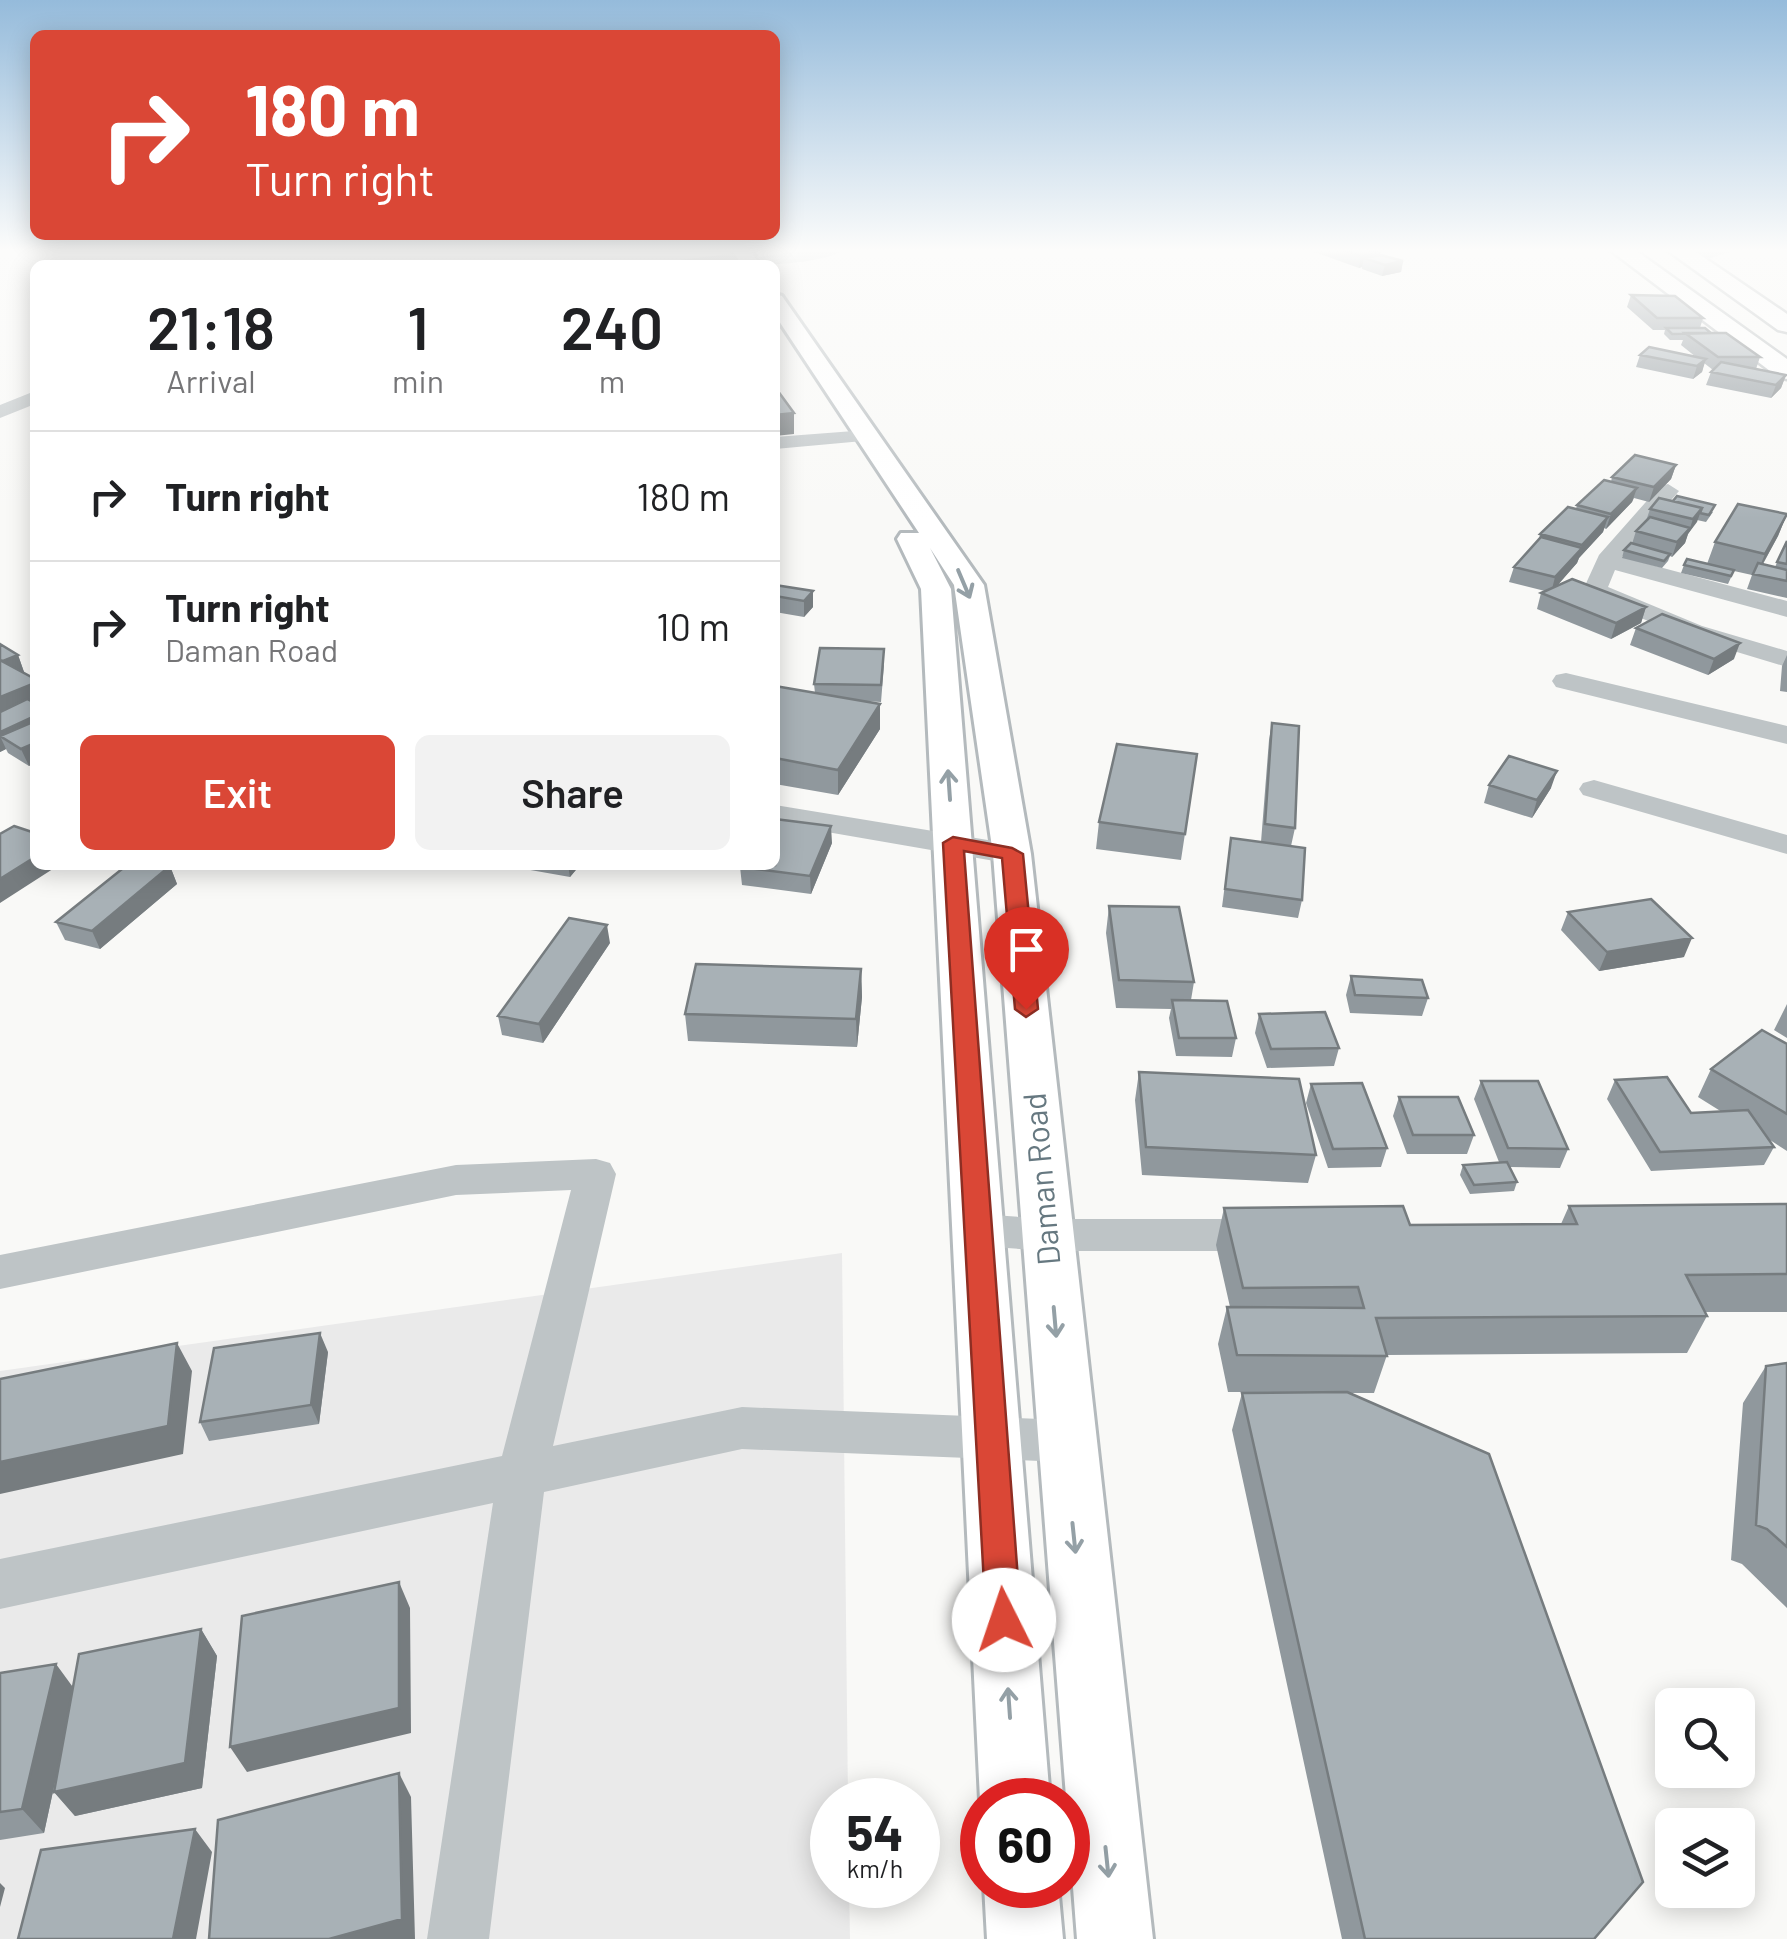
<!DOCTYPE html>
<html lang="en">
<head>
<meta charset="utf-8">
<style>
  body { margin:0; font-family:Barlow,sans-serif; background:#f2f2f2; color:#202124; height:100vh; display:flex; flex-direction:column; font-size:38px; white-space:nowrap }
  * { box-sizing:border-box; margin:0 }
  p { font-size:32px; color:#757577 }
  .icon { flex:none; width:55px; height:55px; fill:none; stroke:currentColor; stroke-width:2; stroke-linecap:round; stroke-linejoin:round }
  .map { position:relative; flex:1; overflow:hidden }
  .drawer { position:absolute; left:30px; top:260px; width:750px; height:610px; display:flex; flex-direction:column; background:#fff; border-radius:15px; box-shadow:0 5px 25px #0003 }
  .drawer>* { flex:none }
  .top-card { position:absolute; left:30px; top:30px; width:750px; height:210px; border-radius:15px; box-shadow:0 5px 25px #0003; background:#da4736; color:#fff; overflow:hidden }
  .controls { position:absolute; left:1655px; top:1688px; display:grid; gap:20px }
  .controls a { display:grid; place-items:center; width:100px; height:100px; border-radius:15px; background:#fff; box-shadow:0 5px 25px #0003; font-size:50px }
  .speed { position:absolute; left:810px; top:1778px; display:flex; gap:20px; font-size:50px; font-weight:700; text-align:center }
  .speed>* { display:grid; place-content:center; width:130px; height:130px; border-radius:50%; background:#fff; box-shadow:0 5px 25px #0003; line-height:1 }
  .speed small { font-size:25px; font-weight:400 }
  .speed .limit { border:15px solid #d22; background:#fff; color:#111 }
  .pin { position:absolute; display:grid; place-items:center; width:85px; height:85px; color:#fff; margin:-102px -42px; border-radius:50% 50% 50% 0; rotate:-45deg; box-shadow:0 0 10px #0007 }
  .pin .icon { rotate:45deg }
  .me { position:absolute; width:110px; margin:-55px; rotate:356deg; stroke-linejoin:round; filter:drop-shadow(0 0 8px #0008) }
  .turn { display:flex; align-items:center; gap:35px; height:210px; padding:0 50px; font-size:45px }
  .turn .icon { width:130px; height:130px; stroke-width:2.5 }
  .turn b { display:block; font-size:70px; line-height:85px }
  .eta { display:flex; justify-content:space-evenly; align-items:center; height:170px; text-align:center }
  .eta b { font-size:60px; font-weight:600; line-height:70px }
  .action { display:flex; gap:20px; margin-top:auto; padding:20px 50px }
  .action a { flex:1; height:115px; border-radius:15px; background:#da4736; color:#fff; font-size:40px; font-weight:600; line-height:115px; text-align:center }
  .action a+a { background:#f2f2f2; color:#202124 }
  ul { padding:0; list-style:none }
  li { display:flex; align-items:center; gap:30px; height:130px; padding:0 50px; border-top:2px solid #e0e0e0 }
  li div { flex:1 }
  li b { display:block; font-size:38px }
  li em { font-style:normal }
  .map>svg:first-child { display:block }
  .built { fill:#eaeaea }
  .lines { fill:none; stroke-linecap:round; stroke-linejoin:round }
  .major-casing { stroke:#b4babd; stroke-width:6 }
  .highway-casing { stroke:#b4b9bb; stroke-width:5 }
  .minor { fill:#bec4c6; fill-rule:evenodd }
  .major { fill:#fff; fill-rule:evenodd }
  .highway { fill:#fff; fill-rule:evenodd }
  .wall { fill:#90989d }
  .shaded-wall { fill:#767c7f }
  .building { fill:#a8b1b6; stroke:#767c7f; stroke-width:2.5 }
  .oneway { stroke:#94a0a6 }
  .route { fill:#da4736; stroke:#8e2e23; stroke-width:2.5 }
  .labels { text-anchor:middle; stroke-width:10; stroke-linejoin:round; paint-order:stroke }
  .street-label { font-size:32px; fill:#667880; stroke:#fff }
</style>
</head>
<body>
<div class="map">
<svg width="1787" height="1939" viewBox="0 0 1787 1939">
  <rect width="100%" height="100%" fill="#f9f9f7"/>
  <!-- built -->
  <path class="built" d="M842,1253L848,1800H832V1885H849L850,1939H0V1371Z"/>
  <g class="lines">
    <!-- major casing -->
    <g class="major-casing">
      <path id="major" d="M732,250H750L760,265H742Z
        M775,294L782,296L984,585L1031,854L1153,1939H1077L993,854L954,585L930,548L951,589L1050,1800H982V1807L980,1800L921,589L897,539L901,533H919L775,315Z
        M984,1885H1058L1063,1939H987Z"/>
    </g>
    <!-- highway casing -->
    <g class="highway-casing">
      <path id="highway" d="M1610,250H1635L1787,359V379L1778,377Z
        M1667,250H1693L1787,314V332L1778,330Z"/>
    </g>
    <!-- minor -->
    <path class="minor" d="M805,250H843C812,270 711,265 671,265L679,260L746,252L753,258Z
      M1735,250L1705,260L1697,255L1706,250Z
      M35,391V404L0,418V405Z
      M867,430L874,432V440L775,449V437Z
      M1668,484L1679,491L1622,557L1787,601V617L1615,570L1608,587L1702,626L1787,651V667L1684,636L1586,595L1583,590L1599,555L1660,486Z
      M1566,673L1787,726V744L1556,687L1552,681L1556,675Z
      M1594,780L1787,835V854L1583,795L1579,789L1583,783Z
      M775,805L1012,844L1023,847L1028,854L1023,861L1012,864L775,823Z
      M596,1159L610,1163L616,1174L553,1446L742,1407L1065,1420L1082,1426L1089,1441L1082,1456L1065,1462L742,1449L544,1492L489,1939H427L493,1503L0,1609V1559L502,1456L571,1190L456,1195L0,1289V1255L456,1165Z
      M978,1214L1048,1219H1266L1281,1223L1287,1235L1281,1247L1266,1251H1048L978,1246L963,1242L957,1230L963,1218Z"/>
    <!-- major -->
    <use href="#major" class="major"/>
    <!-- highway -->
    <use href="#highway" class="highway"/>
  </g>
  <!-- wall -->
  <path class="wall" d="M1309,250H1369L1379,255L1403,261L1401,272L1382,276L1362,269V267L1359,268Z
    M1631,295L1703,318L1700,328L1760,357L1756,369L1786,375L1781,388L1771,398L1706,385L1711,372L1713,370L1704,363L1702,372L1693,379L1636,367L1640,355L1696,357L1681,345L1683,340H1670L1664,334L1665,330H1653L1627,307Z
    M1676,465L1671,479L1649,502L1634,498L1632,502L1606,529L1604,528L1603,532L1579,558L1577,563L1557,585L1646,607L1641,623L1611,639L1537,609L1541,593L1545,591L1509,582L1514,567L1539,540L1540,534L1576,509L1577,505L1611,482L1612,477Z
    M1650,509L1713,512L1706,522L1697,520L1688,534L1685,543L1672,557L1670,556L1668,561L1662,568L1622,558L1624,550L1632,544L1636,531L1646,521Z
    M1787,514L1778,536L1763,564L1775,567L1787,541V598L1747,589L1752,575L1734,571L1728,584L1681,573L1684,565L1707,564L1715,542Z
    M775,585L813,607L804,617L775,612Z
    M1636,628L1734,659L1708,675L1630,645Z
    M0,644L18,655L24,672H23L29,766L8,753L6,749L0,752Z
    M1787,655V692L1780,691L1782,666Z
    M884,665L881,702L864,701L880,729L838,795L775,784V686L815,693L814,684Z
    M1272,723L1295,828L1291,846L1261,842L1269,740Z
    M1197,754L1181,860L1096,849L1099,822Z
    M1489,785L1551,788L1532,818L1484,803Z
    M1231,838L1302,900L1298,918L1222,907Z
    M832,843L811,894L742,885L740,867Z
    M519,865H580L570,877L519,868Z
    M170,866L177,884L100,949L65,940L56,922Z
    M1109,906L1194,982L1191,1000L1236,1038L1232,1057L1176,1056L1169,1018L1171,1009L1116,1008L1106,933Z
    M1568,912L1684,957L1599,971L1561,930Z
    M610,943L543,1043L502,1035L498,1016Z
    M861,969L862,997L857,1047L688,1041L685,1014Z
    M1351,976L1428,998L1422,1016L1350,1013L1346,995Z
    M1787,1004V1038L1774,1030Z
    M1259,1014L1339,1048L1334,1066L1267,1068L1255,1033Z
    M1787,1044V1151L1770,1140L1774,1147L1764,1165L1651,1171L1607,1099L1615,1080L1691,1113L1722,1112L1698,1097L1711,1069Z
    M1139,1072L1316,1155L1308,1183L1142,1175L1135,1100Z
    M1481,1081L1568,1149L1560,1168L1510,1167L1517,1182L1514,1191L1470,1194L1460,1175L1463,1165L1499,1162L1474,1099Z
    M1311,1084L1387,1148L1381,1167L1328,1168L1306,1103Z
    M1399,1097L1474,1135L1467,1154H1407L1393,1116Z
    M1787,1204V1312H1705L1707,1316L1687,1353L1387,1355L1374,1393H1349L1595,1939H1342L1232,1430L1242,1393L1304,1392H1228L1218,1344L1227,1307H1230L1216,1245L1224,1208L1410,1225L1561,1224L1569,1206Z
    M328,1352L319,1424L209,1441L200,1422Z
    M1787,1363V1608L1742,1564L1731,1560L1743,1403L1766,1366Z
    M201,1629L217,1656L202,1788L75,1816L54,1792L58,1768L44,1833L0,1840V1673L73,1687Z"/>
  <!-- shaded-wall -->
  <path class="shaded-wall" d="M1380,253L1378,262L1364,258L1362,267L1359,268L1361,256Z
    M1403,261L1401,272L1382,276L1385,265Z
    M1706,359L1702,372L1693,379L1697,366Z
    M1786,375L1781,388L1771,398L1776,385Z
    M794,413V434L775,436V415Z
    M1676,465L1671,479L1649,502L1654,487Z
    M1637,488L1632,502L1606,529L1611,514Z
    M1702,508L1697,522L1688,534L1685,543L1672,557L1677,542L1690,528L1693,519Z
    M1787,514L1778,536L1756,576L1765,554Z
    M1608,517L1603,532L1579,558L1577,563L1551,593L1555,577L1580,550L1582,545Z
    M813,591V607L804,617V601Z
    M1646,607L1641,623L1611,639L1616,623Z
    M1740,643L1734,659L1708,675L1714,659Z
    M18,655L24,672L0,681V662Z
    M35,683V712L0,727V697Z
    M880,704V729L838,795V770Z
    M35,716V736H0L6,749L0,752V732Z
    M35,743V764L29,766L21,749Z
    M1557,771L1551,788L1532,818L1537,800Z
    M831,826L832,843L811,894L810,876Z
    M35,857V865H59L0,903V879Z
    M568,865H580L570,877Z
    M170,866L177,884L100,949L92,931Z
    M607,925L610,943L543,1043L539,1024Z
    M1692,938L1684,957L1599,971L1607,952Z
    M861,969L862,997L857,1047L856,1019Z
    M320,1333L328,1352L319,1424L311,1405Z
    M177,1343L192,1371L183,1454L0,1494V1462Z
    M399,1582L410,1608L411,1733L247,1772L230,1747Z
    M201,1629L217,1656L202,1788L75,1816L54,1792Z
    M56,1664L75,1690L44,1833L22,1809Z
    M399,1773L411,1797L415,1939H329Z
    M195,1829L212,1852L196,1939H173Z
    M0,1883L5,1888L0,1907Z"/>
  <!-- building -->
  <path class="building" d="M1343,250H1369L1380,253L1361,256Z
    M1381,255L1403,261L1385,265L1364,258Z
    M1631,295L1675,296L1703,318H1657Z
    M1666,328H1705L1711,333L1672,334Z
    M1685,333H1726L1760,357H1718Z
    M1649,347L1706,359L1697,366L1640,355Z
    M1721,362L1786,375L1776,385L1711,372Z
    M775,387L794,413L775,415Z
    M1635,455L1676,465L1654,487L1612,477Z
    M1604,480L1637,488L1611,514L1577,505Z
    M1677,496L1715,505L1709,515L1700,513L1702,508L1673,501Z
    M1659,498L1702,508L1693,519L1650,509Z
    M1738,504L1787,514L1765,554L1715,542Z
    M1568,507L1608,517L1582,545L1540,534Z
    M1650,517L1690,528L1677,542L1636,531Z
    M1541,537L1582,548L1555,577L1514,567Z
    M1787,541V564L1777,562Z
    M1631,543L1670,554L1664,561L1624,550Z
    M1687,559L1734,570L1731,576L1684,565Z
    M1758,563L1787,570V581L1753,574Z
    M1572,579L1646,607L1616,623L1541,593Z
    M775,585L813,591L804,601L775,596Z
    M1662,614L1740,643L1714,659L1636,628Z
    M0,644L18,655L3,661L0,660Z
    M820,648L884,649L881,685L814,684Z
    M0,660L35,679V683L0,697Z
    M775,686L880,704L838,770L775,758Z
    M27,699L35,703V716L0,732V712Z
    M35,721V743L21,749L0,736Z
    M1272,723L1299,726L1295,828L1265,824Z
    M1117,744L1197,754L1185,834L1099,822Z
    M1509,756L1557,771L1537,800L1489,785Z
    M775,819L831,826L810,876L740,867L741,865H775Z
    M14,826L35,833V857L0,879V834Z
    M1231,838L1305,848L1302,900L1225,889Z
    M127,865L170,866L92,931L56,922Z
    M1651,899L1692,938L1607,952L1568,912Z
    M1109,906L1179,907L1194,982L1119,980Z
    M569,918L607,925L539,1024L498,1016Z
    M696,964L861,969L856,1019L685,1014Z
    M1351,976L1422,980L1428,998L1355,995Z
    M1172,1000L1227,1001L1236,1038H1179Z
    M1325,1012L1339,1048L1271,1049L1259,1014Z
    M1762,1030L1787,1044V1114L1711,1069Z
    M1139,1072L1299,1079L1316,1155L1146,1147Z
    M1667,1077L1691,1113L1748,1110L1774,1147L1660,1152L1615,1080Z
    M1481,1081H1538L1568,1149L1508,1148Z
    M1362,1083L1387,1148L1333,1149L1311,1084Z
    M1399,1097H1458L1474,1135H1413Z
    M1507,1162L1517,1182L1474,1185L1463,1165Z
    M1787,1204V1274L1686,1275L1707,1316L1376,1318L1387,1356L1237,1355L1227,1307L1364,1308L1358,1287L1243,1288L1224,1208L1403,1206L1410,1225L1577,1224L1569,1206Z
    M320,1333L311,1405L200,1422L214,1348Z
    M177,1343L168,1426L0,1462V1379Z
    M1787,1363V1547L1767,1529L1756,1525L1766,1366Z
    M1347,1392L1489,1454L1643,1882L1594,1939H1365L1242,1393Z
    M399,1582V1708L230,1747L242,1616Z
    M201,1629L185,1763L54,1792L79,1654Z
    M56,1664L22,1809L0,1812V1673Z
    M399,1773L402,1919L329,1939H209L218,1820Z
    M195,1829L173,1939H18L41,1850Z"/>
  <!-- one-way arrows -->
  <defs><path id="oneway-shaft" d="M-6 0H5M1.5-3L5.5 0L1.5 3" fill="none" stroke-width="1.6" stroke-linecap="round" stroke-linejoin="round" transform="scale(2.5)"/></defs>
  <g class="oneway">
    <use href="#oneway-shaft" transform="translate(964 584) rotate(67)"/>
    <use href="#oneway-shaft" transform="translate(949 785) rotate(-94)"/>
    <use href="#oneway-shaft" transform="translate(1055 1322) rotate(85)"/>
    <use href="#oneway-shaft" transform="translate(1074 1538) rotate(84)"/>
    <use href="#oneway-shaft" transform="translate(1009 1703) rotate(-94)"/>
    <use href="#oneway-shaft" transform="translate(1107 1862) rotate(84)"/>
  </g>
  <!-- sky -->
  <linearGradient id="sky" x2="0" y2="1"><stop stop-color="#95bbdb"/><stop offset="0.48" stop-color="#fcfcfb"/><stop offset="1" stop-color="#fcfcfb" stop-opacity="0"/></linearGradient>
  <rect width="1787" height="522" fill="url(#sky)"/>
  <!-- route -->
  <path class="route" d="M953,837L1012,848L1023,854L1038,1009L1026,1017L1015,1009L1002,858L964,851L1021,1620L1016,1631L1004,1636L991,1631L986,1620L943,843Z"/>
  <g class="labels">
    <!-- street labels -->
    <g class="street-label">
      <text transform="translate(1042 1179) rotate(-95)" y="11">Daman Road</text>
    </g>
  </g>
</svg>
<div class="controls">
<a><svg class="icon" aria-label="search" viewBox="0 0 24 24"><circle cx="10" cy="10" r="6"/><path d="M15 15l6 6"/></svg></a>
<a><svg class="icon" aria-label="layers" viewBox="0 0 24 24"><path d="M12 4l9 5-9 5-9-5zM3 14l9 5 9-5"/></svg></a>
</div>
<div class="speed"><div>54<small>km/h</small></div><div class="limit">60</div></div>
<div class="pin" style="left:1026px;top:1009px;background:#d93025"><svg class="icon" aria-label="arrive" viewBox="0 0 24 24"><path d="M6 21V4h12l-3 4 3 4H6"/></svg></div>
<svg class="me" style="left:1004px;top:1620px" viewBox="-20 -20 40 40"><circle r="19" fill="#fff"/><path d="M0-13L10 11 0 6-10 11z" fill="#da4736"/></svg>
<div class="top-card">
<div class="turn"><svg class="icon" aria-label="right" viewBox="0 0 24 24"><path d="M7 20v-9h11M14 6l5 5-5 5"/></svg><div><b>180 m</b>Turn right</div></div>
</div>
<section class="drawer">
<div class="eta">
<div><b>21:18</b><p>Arrival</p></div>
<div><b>1</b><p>min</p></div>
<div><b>240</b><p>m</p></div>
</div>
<ul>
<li><svg class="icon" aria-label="right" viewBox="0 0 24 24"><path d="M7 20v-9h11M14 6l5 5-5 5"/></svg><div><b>Turn right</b></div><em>180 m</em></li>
<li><svg class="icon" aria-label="right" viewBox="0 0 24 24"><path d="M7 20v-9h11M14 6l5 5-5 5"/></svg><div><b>Turn right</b><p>Daman Road</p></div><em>10 m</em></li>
</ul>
<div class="action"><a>Exit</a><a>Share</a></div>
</section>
</div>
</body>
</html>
